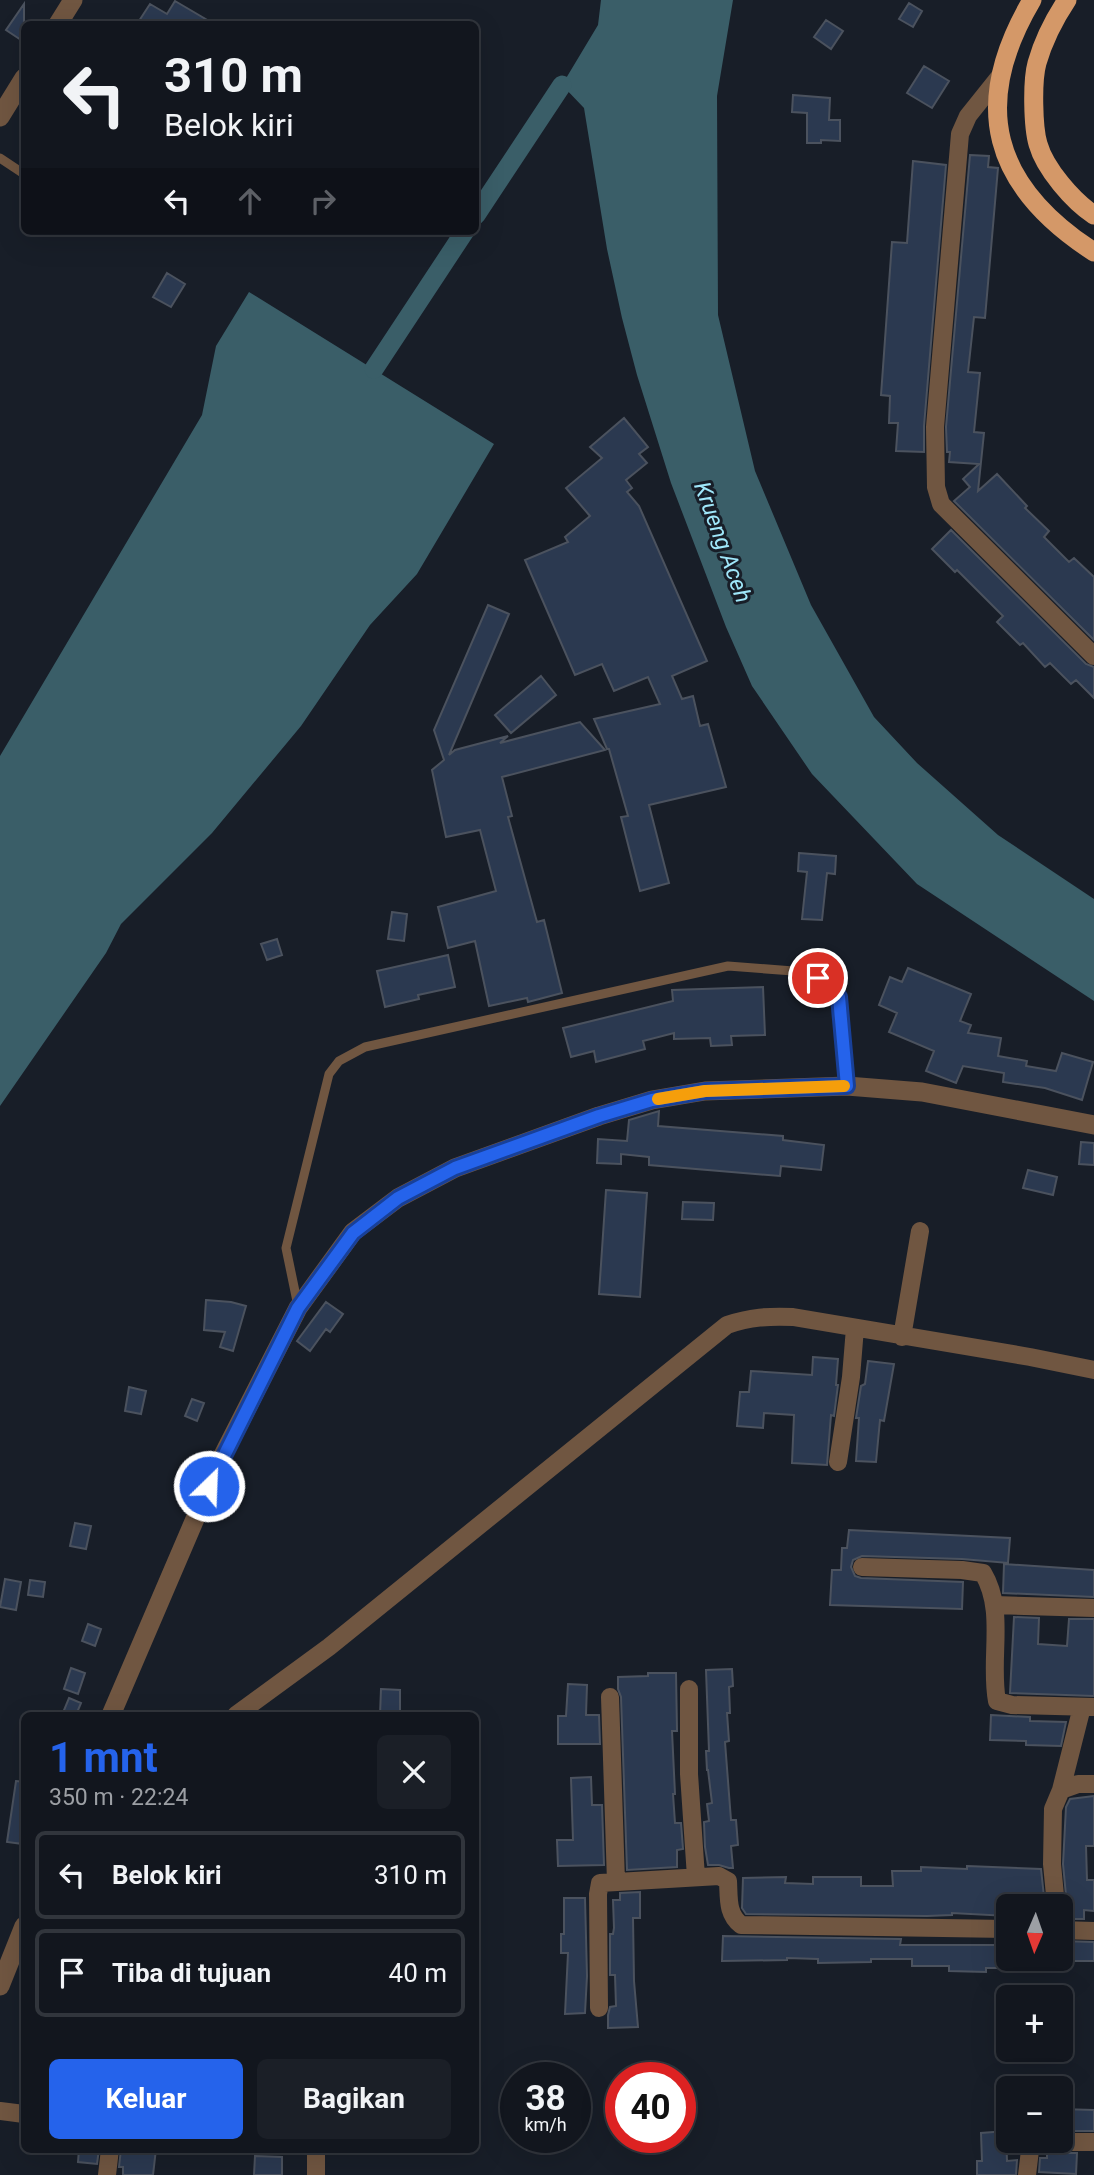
<!DOCTYPE html>
<html lang="id">
<head>
<meta charset="utf-8">
<style>
  body { margin:0; font-family:Roboto,sans-serif; background:#1b1f27; color:#f1f3f6; height:100vh; display:flex; flex-direction:column; font-size:26px; white-space:nowrap }
  * { box-sizing:border-box; margin:0 }
  p { font-size:23px; color:#9c9fa4 }
  .icon { flex:none; width:38px; height:38px; fill:none; stroke:currentColor; stroke-width:2; stroke-linecap:round; stroke-linejoin:round }
  .map { position:relative; flex:1; overflow:hidden }
  .panel { position:absolute; left:21px; top:1712px; width:458px; height:441px; display:flex; flex-direction:column; background:#12161e; border-radius:10px; box-shadow:0 7px 28px #0002,0 0 0 2px #31353c }
  .panel>* { flex:none }
  .guide { position:absolute; left:21px; top:21px; width:458px; height:214px; border-radius:10px; box-shadow:0 7px 28px #0002,0 0 0 2px #31353c; background:#12161e; color:#f1f3f6; overflow:hidden }
  .needle { width:46px; rotate:182deg }
  .fabs { position:absolute; left:996px; top:1894px; display:grid; gap:14px }
  .fabs a { display:grid; place-items:center; width:77px; height:77px; border-radius:10px; background:#12161e; box-shadow:0 7px 28px #0002,0 0 0 2px #31353c; font-size:35px }
  .speed { position:absolute; left:500px; top:2062px; display:flex; gap:14px; font-size:35px; font-weight:700; text-align:center }
  .speed>* { display:grid; place-content:center; width:91px; height:91px; border-radius:50%; background:#12161e; box-shadow:0 7px 28px #0002,0 0 0 2px #31353c; line-height:1 }
  .speed small { font-size:18px; font-weight:400 }
  .speed .limit { border:10px solid #d22; background:#fff; color:#111 }
  .pin { position:absolute; display:grid; place-items:center; width:60px; height:60px; color:#fff; margin:-30px; border:4px solid #fff; border-radius:50%; box-shadow:0 2px 7px #0007 }
  .me { position:absolute; width:77px; margin:-38px; rotate:24deg; stroke-linejoin:round; filter:drop-shadow(0 0 5px #0008) }
  .turn { display:flex; align-items:center; gap:24px; height:147px; padding:0 28px; font-size:32px }
  .turn .icon { width:91px; height:91px; stroke-width:2.5 }
  .turn b { display:block; font-size:49px; line-height:60px }
  .lanes { display:flex; align-items:center; height:66px; padding:0 28px; background:#0003; justify-content:center; gap:35px; direction:ltr }
  .lanes .off { opacity:.35 }
  .round { display:grid; place-items:center; flex:none; width:74px; height:74px; border-radius:10px; background:#1b1f27 }
  .summary { display:flex; align-items:center; justify-content:space-between; height:119px; padding:0 28px }
  h1 { font-size:42px; font-weight:700; line-height:52px; color:#2563eb }
  .action { display:flex; gap:14px; margin-top:auto; padding:14px 28px }
  .action a { flex:1; height:80px; border-radius:10px; background:#2563eb; color:#fff; font-size:28px; font-weight:700; line-height:80px; text-align:center }
  .action a+a { background:#1b1f27; color:#f1f3f6 }
  ul { padding:0; list-style:none }
  li { display:flex; align-items:center; gap:21px; height:88px; margin:0 14px 10px; padding:0 14px; border:4px solid #31353c; border-radius:10px }
  li div { flex:1 }
  li b { display:block; font-size:26px }
  li em { font-style:normal }
  .map>svg:first-child { display:block }
  .water { fill:#3a5e68 }
  .lines { fill:none; stroke-linecap:round; stroke-linejoin:round }
  .canal { stroke:#3a5e68; stroke-width:19 }
  .building { fill:#2b3950; stroke:#4b525e; stroke-width:2 }
  .service { stroke:#705641; stroke-width:9 }
  .minor { stroke:#705641; stroke-width:18 }
  .tertiary { stroke:#705641; stroke-width:19 }
  .trunk { stroke:#d49868; stroke-width:19 }
  .route-casing { stroke:#184099; stroke-width:18 }
  .route { stroke:#2563eb; stroke-width:12 }
  .slow { stroke:#f59e0b; stroke-width:12 }
  .labels { text-anchor:middle; stroke-width:6; stroke-linejoin:round; paint-order:stroke }
  .water-label { font-size:23px; font-style:italic; fill:#a0e7fa; stroke:#181e28 }
</style>
</head>
<body>
<div class="map">
<svg width="1094" height="2175" viewBox="0 0 1094 2175">
  <rect width="100%" height="100%" fill="#181e28"/>
  <!-- water -->
  <path class="water" d="M601,0H733L717,96L718,315L755,471L811,605L874,717L917,763L998,835L1094,899V1001L917,884L812,774L752,686L726,627L671,483L637,375L622,318L607,249L584,108L562,85L598,25Z
    M249,292L494,444L417,574L370,625L301,726L212,833L121,924L106,953L0,1106V756L202,415L216,346Z"/>
  <g class="lines">
    <!-- canal -->
    <path class="canal" d="M476,215L562,85
      M374,369L465,231"/>
  </g>
  <!-- building -->
  <path class="building" d="M175,1L214,24H137L150,4L167,14Z
    M909,3L922,11L913,27L899,19Z
    M24,4V42L6,30Z
    M826,20L843,31L831,49L814,37Z
    M924,66L949,81L932,108L907,93Z
    M793,95L830,98L829,120H840V141L821,140V143H807V113L792,112Z
    M970,155L989,156L988,167L998,168L985,318L974,317L968,372L980,373L974,432L984,433L978,491L997,474L1027,506L1025,508L1049,531L1044,537L1069,562L1074,558L1094,577V640L954,501L970,487L963,479L979,464L949,462L950,452H947L946,427Z
    M913,161L946,165L924,426V452L896,451L898,423H889L890,396L881,395L892,242L907,243Z
    M167,273L185,284L171,307L153,297Z
    M624,418L648,447L639,454L647,463L626,480L632,488L627,492L639,506L707,661L672,676L682,699L693,696L700,726L708,724L726,787L649,805L669,883L640,891L621,817L628,816L609,749H607L594,719L660,704L648,677L614,691L602,664L575,675L525,560L568,542L565,537L590,516L566,488L602,458L590,447Z
    M951,530L1086,664L1094,667V698L1076,680L1071,684L1050,663L1045,667L1023,643L1020,645L997,622L1003,616L957,570L955,572L932,549Z
    M488,605L509,614L449,755L455,750L508,736L500,743L580,722L605,750L502,777L512,816L508,817L537,922L544,920L562,993L528,1002L527,998L489,1006L475,941L448,948L438,907L496,891L480,830L446,837L432,770L444,760L434,730Z
    M541,676L556,695L511,733L495,715Z
    M799,853L836,856L835,874L827,873L822,920L802,919L807,872L798,871Z
    M392,912L407,914L404,941L388,939Z
    M277,939L282,955L267,960L261,944Z
    M448,955L455,987L418,995L419,999L385,1007L377,971Z
    M908,968L971,994L960,1021L971,1025L968,1033L1001,1038L998,1056L1027,1061L1026,1066L1056,1071L1062,1053L1093,1062L1082,1100L1045,1088L1003,1082L1004,1073L963,1066L956,1083L926,1071L934,1051L889,1032L897,1013L879,1005L890,977L902,982Z
    M763,987L765,1035L731,1036L732,1045L711,1046L710,1038L674,1039V1033L643,1041L645,1049L596,1062L594,1051L571,1057L563,1028L673,1001L672,990Z
    M659,1111L658,1126L783,1136V1140L824,1145L821,1170L781,1166L780,1176L649,1165V1157L621,1154V1164L597,1163L598,1139L627,1141L629,1120Z
    M1081,1142L1094,1143V1165L1079,1164Z
    M1028,1170L1057,1177L1053,1195L1023,1188Z
    M606,1190L647,1193L640,1297L599,1294Z
    M683,1202L714,1203L713,1220L682,1219Z
    M206,1300L231,1302L246,1306L233,1351L220,1347L225,1332L204,1330Z
    M326,1302L343,1314L330,1332L326,1329L310,1351L297,1341Z
    M813,1357L838,1359L836,1385H838L834,1416L831,1415L827,1465L792,1463L794,1415L764,1413L763,1428L737,1426L740,1392H749L751,1371L812,1375Z
    M868,1361L894,1364L884,1421L880,1420L876,1462L856,1461L859,1418H856L861,1386L865,1384Z
    M129,1387L146,1391L141,1414L125,1411Z
    M192,1399L204,1403L197,1421L185,1416Z
    M75,1523L91,1526L86,1549L70,1546Z
    M849,1530L1010,1538L1008,1563L962,1559L862,1556L853,1560L851,1567L855,1576L861,1578L963,1582L962,1609L830,1605L832,1570H841L842,1548H847Z
    M1004,1564L1094,1570V1597L1003,1593Z
    M5,1579L21,1582L16,1610L0,1607Z
    M30,1580L45,1582L43,1597L28,1595Z
    M1014,1617L1039,1618L1038,1644L1067,1646L1069,1619H1094V1696L1010,1693Z
    M88,1624L101,1629L95,1646L82,1641Z
    M71,1668L85,1673L78,1694L64,1689Z
    M732,1669L733,1686L729,1687L730,1713H727L729,1741L725,1742L731,1820H736L738,1845L731,1846L733,1868H729L719,1865H708L705,1847L704,1822L709,1821L707,1804L712,1803L708,1770H707L706,1751H709L706,1670Z
    M648,1673H676L677,1731H672L675,1794H673L675,1823H681L683,1849L677,1850V1867L627,1870L621,1697L618,1689V1677L648,1676Z
    M568,1684L587,1685L586,1715H599L600,1744H558V1716H566Z
    M381,1689L400,1690V1715H380Z
    M69,1698L81,1703L76,1715H62Z
    M991,1715L1030,1717V1721L1066,1722L1061,1746L1026,1745V1741L990,1740Z
    M591,1777L592,1805H602L604,1865L558,1866L557,1840H573L571,1778Z
    M16,1781L24,1782L23,1844L7,1842Z
    M1094,1796V1846H1086L1087,1880H1094V1911L1084,1910V1919H1063L1067,1906L1063,1864L1066,1807L1070,1799Z
    M967,1866L1041,1869L1045,1906H1008V1916L952,1913V1915L927,1916L746,1914L742,1908L743,1878L786,1877L785,1883L813,1884V1877H861V1886H893L892,1871H921V1867L967,1869Z
    M640,1892V1918H633L634,1981L638,2027L608,2028V2015L610,2007L616,2006L615,1975H610V1934H613L614,1928L613,1900H620V1893Z
    M564,1898H585L587,1976L585,2013L565,2014L568,1953H561V1934H564Z
    M723,1936L901,1939L900,1945H1008V1968H986V1972L949,1971V1966H912V1959H871V1962L818,1963V1959L787,1958V1960L722,1961Z
    M1060,1941L1094,1942V1961H1060Z
    M1060,2109L1094,2110V2131H1060Z
    M1006,2131L1007,2161L1017,2160L1016,2175H977V2161H982L981,2133Z
    M79,2149H99L97,2164L78,2162Z
    M121,2149H156L153,2175H123V2167H119Z
    M1047,2153H1077L1076,2174L1039,2172L1040,2158H1047Z
    M255,2156L282,2157V2175H254Z"/>
  <g class="lines">
    <!-- service -->
    <path class="service" d="M0,158L24,174
      M298,1306L286,1248L329,1074L339,1061L365,1047L728,966L793,971L818,978L831,986L839,997L847,1086"/>
    <!-- minor -->
    <path class="minor" d="M1000,76L968,116L960,134L935,427L936,487L941,504L1094,656
      M902,1337L920,1231
      M838,1462L851,1377L855,1328
      M862,1567L962,1570L983,1573C1006,1611 989,1659 997,1701L1012,1705L1094,1707
      M994,1605L1094,1608
      M689,1689V1774L696,1877
      M610,1697L616,1882
      M236,1715L329,1647L727,1325C750,1317 769,1316 793,1317L1030,1357L1094,1370
      M1061,1790L1082,1707
      M1056,1906L1052,1864L1053,1809L1061,1790L1078,1784H1094
      M1060,1930L1094,1931
      M599,2008L598,1894L600,1883L719,1876L728,1881C729,1899 727,1914 741,1925L1008,1929
      M0,2111L24,2114
      M316,2149V2175
      M107,2175L110,2149
      M1027,2175L1031,2142H1094"/>
    <!-- tertiary -->
    <path class="tertiary" d="M58,24L73,0
      M0,117L24,78
      M111,1715L219,1463L298,1308L353,1232L398,1198L455,1168L599,1116L652,1100L705,1091L847,1086L922,1092L1094,1125
      M0,1986L24,1926"/>
    <!-- trunk -->
    <path class="trunk" d="M1032,0C970,105 992,186 1094,252
      M1067,0C1055,18 1043,42 1037,63C1032,81 1033,127 1038,144C1045,169 1073,201 1094,215"/>
  </g>
  <g class="lines">
    <!-- route casing -->
    <g class="route-casing">
      <path id="route" d="M209,1486L298,1308L353,1233L398,1198L455,1168L599,1116L652,1100L705,1091L847,1086L839,997L831,986L818,978"/>
    </g>
    <!-- route -->
    <use href="#route" class="route"/>
    <!-- slow -->
    <path class="slow" d="M658,1099L705,1091L844,1086"/>
  </g>
  <g class="labels">
    <!-- water labels -->
    <g class="water-label">
      <text transform="translate(723 542) rotate(70)" y="8">Krueng Aceh</text>
    </g>
  </g>
</svg>
<div class="fabs">
<a><svg class="needle" viewBox="-14 -14 28 28"><path d="M0-13l5 13h-10z" fill="#e53935"/><path d="M0 13l5-13h-10z" fill="#9c9fa4"/></svg></a>
<a>+</a>
<a>−</a>
</div>
<div class="speed"><div>38<small>km/h</small></div><div class="limit">40</div></div>
<div class="pin" style="left:818px;top:978px;background:#d93025"><svg class="icon" aria-label="arrive" viewBox="0 0 24 24"><path d="M6 21V4h12l-3 4 3 4H6"/></svg></div>
<svg class="me" style="left:209px;top:1486px" viewBox="-20 -20 40 40"><circle r="17" fill="#2563eb" stroke="#fff" stroke-width="3"/><path d="M0-11L8 9 0 5-8 9z" fill="#fff"/></svg>
<div class="guide">
<div class="turn"><svg class="icon" aria-label="left" viewBox="0 0 24 24"><path d="M17 20v-9H6M10 6l-5 5 5 5"/></svg><div><b>310 m</b>Belok kiri</div></div>
<div class="lanes"><svg class="icon" aria-label="left" viewBox="0 0 24 24"><path d="M17 20v-9H6M10 6l-5 5 5 5"/></svg><svg class="icon off" aria-label="ahead" viewBox="0 0 24 24"><path d="M12 20V5M6 11l6-6 6 6"/></svg><svg class="icon off" aria-label="right" viewBox="0 0 24 24"><path d="M7 20v-9h11M14 6l5 5-5 5"/></svg></div>
</div>
<section class="panel">
<div class="summary"><div><h1>1 mnt</h1><p>350 m · 22:24</p></div><a class="round"><svg class="icon" aria-label="close" viewBox="0 0 24 24"><path d="M6 6l12 12M18 6L6 18"/></svg></a></div>
<ul>
<li><svg class="icon" aria-label="left" viewBox="0 0 24 24"><path d="M17 20v-9H6M10 6l-5 5 5 5"/></svg><div><b>Belok kiri</b></div><em>310 m</em></li>
<li><svg class="icon" aria-label="arrive" viewBox="0 0 24 24"><path d="M6 21V4h12l-3 4 3 4H6"/></svg><div><b>Tiba di tujuan</b></div><em>40 m</em></li>
</ul>
<div class="action"><a>Keluar</a><a>Bagikan</a></div>
</section>
</div>
</body>
</html>
